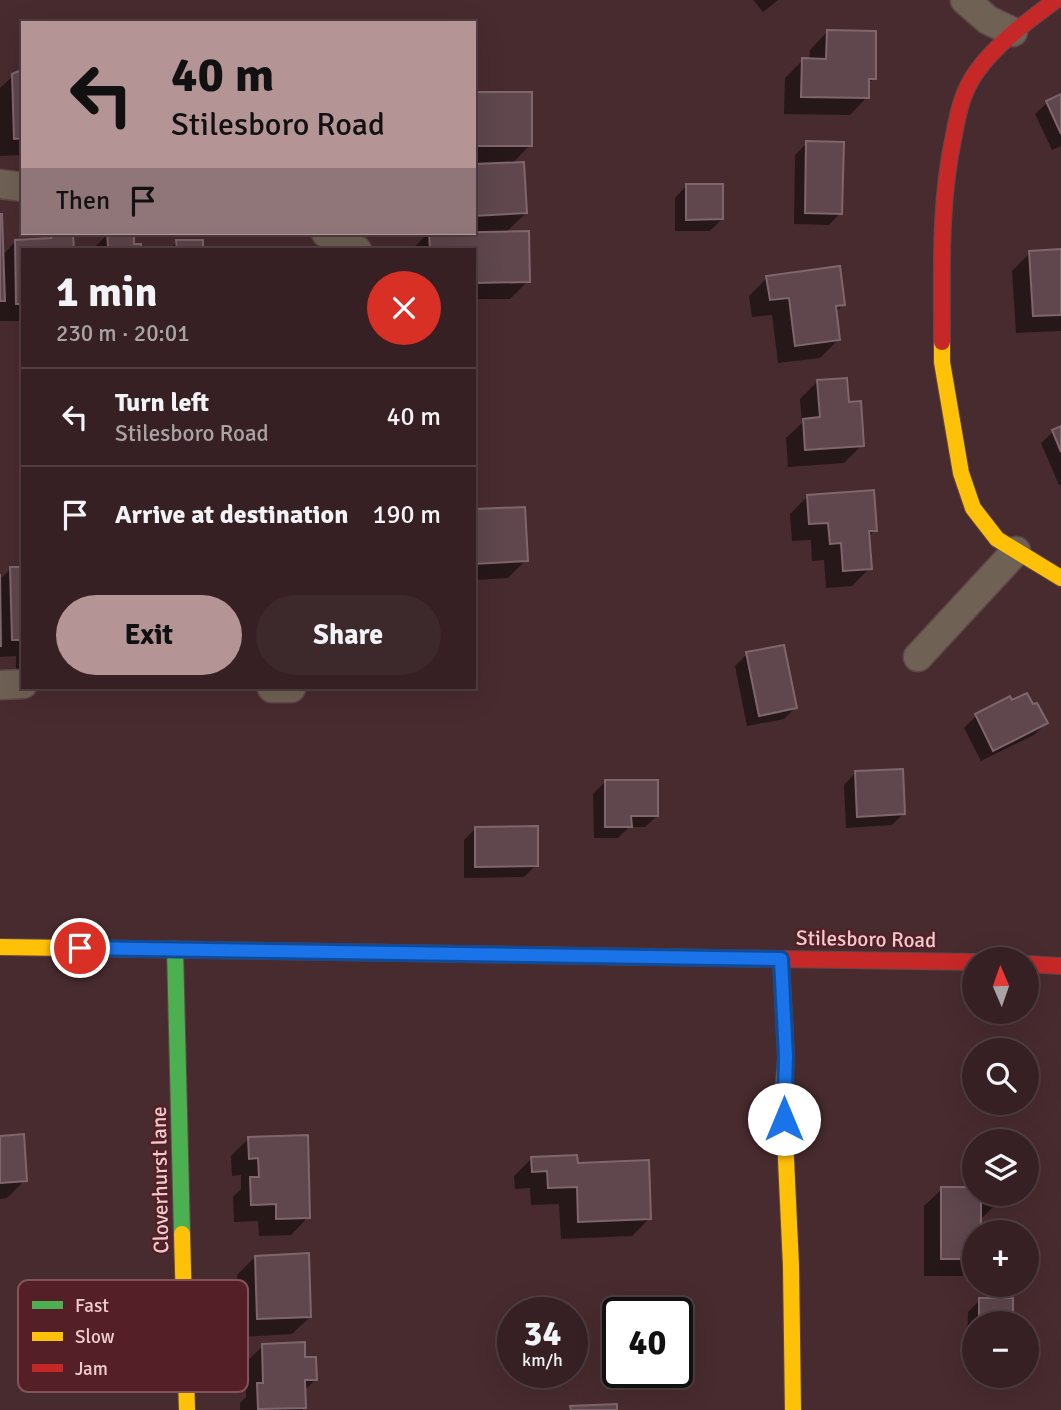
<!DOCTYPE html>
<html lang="en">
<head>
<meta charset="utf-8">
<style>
  body { margin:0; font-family:Signika,sans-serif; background:#3d282b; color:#f1f3f6; height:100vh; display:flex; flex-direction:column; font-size:26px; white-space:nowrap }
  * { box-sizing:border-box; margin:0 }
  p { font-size:23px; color:#aaa3a6 }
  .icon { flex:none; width:38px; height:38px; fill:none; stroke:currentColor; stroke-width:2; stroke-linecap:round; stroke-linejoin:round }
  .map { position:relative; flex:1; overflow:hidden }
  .panel { position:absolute; left:21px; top:248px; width:455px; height:441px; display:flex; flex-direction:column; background:#362023; border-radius:0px; box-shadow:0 7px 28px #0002,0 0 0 2px #503e41 }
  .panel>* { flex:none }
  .top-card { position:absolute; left:21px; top:21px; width:455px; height:214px; border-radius:0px; box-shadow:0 7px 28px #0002,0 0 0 2px #503e41; background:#b59496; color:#111; overflow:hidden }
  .needle { width:46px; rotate:358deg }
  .buttons { position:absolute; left:962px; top:947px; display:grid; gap:14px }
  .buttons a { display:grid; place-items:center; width:77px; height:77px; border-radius:50%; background:#362023; box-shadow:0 7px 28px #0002,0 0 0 2px #503e41; font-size:35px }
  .speed { position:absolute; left:497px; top:1297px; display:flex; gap:14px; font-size:35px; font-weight:700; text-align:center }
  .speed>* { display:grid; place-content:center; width:91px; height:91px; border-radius:50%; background:#362023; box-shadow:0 7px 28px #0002,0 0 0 2px #503e41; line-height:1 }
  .speed small { font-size:18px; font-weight:400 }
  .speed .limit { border:4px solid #111; border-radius:10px; background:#fff; color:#111 }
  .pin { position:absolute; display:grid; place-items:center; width:60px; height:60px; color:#fff; margin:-30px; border:4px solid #fff; border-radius:50%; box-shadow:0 2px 7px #0007 }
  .me { position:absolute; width:77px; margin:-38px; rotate:0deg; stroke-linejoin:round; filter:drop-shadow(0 0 5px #0008) }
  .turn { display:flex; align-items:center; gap:24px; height:147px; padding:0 35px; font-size:32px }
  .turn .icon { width:91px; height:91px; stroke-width:2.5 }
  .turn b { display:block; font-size:49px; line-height:60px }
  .then { display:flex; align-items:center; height:66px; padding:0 35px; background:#0003; gap:14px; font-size:26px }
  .round { display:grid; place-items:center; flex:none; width:74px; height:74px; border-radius:37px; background:#3d282b }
  .headline { display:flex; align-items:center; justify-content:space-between; height:119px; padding:0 35px }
  h1 { font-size:42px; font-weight:800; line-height:52px }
  .cta { display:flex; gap:14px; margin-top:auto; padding:14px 35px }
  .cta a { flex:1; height:80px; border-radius:42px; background:#b59496; color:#111; font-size:28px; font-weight:800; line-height:80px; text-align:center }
  .cta a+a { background:#3d282b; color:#f1f3f6 }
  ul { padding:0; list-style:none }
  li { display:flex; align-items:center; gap:21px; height:98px; padding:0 35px; border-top:2px solid #503e41 }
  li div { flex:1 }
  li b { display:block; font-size:26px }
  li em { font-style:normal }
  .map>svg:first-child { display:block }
  .shadow { fill:#0007 }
  .building { fill:#5f474d; stroke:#7f666d; stroke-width:2 }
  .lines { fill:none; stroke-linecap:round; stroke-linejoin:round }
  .street-casing { stroke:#60474a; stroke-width:31 }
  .fast-casing { stroke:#60474a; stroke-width:18 }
  .slow-casing { stroke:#60474a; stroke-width:18 }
  .jam-casing { stroke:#60474a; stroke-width:18 }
  .street { stroke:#706155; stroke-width:28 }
  .fast { stroke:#4caf50; stroke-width:16 }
  .slow { stroke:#ffc107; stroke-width:16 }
  .jam { stroke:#c62828; stroke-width:16 }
  .route-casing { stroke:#114b97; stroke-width:18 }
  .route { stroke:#1a73e8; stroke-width:12 }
  .labels { text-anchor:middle; stroke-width:5; stroke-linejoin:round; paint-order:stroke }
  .street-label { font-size:21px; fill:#efccce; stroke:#541f27 }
  .key { fill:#541f27; stroke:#825359; stroke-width:2 }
  .key-label { font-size:19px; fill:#efccce }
</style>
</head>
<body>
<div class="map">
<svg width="1061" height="1410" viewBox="0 0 1061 1410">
  <rect width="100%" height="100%" fill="#482b2f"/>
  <!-- shadow -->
  <path class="shadow" d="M753,0H778L763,12Z
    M827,32L874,78L867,85V97L850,115L784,114L785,78L803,60H809L810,50Z
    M23,73V163H20V155L0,156V88L13,76Z
    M474,94L530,145L512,164L526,213L505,233L528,281L510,299H474V250H412L424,237V233H474Z
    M1061,96V146L1052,150L1035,114L1047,103Z
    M807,143L840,213L829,225L794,224L795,155Z
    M686,186L722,219L710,231H675V198Z
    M0,216L2,256L15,242L44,240L51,233H72V250H23V321H0Z
    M108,234L133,246L140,245V250H82L93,249Z
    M201,241L202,250H168L177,242Z
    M1061,251V331L1016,333L1012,271L1030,253Z
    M767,278L843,305L835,313L838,340L820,358L778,363L772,315L752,317L749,296Z
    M818,381L847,404L862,445L844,463L788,467L786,438L802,423L800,399Z
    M1061,428V484L1059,485L1041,443L1053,432Z
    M808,496L875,530L868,537L870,568L852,586L826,588L824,560L812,561L811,540L792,541L790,514Z
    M474,511L526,560L508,578L474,580Z
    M23,568V671H16V656L0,657V579L11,569Z
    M747,654L795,708L784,719L747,726L735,666Z
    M976,716L1046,723L1034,735L981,761L964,728Z
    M855,773L903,814L892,825L846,828L844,785Z
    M605,782L657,816L645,827H629L618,838H594L593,794Z
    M475,829L536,865L524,877L464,878V840Z
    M0,1138L25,1180L7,1198L0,1199Z
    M249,1138L308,1217L291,1235L259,1236L258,1221L234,1222L233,1197L241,1189V1175L232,1176L231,1156Z
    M532,1158L576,1165L650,1218L632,1236L561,1239L559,1204L531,1205L530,1188L515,1189L514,1176Z
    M942,1189L975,1194H1001V1199L983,1217H980V1232H975V1263L962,1276H924V1206Z
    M255,1257L310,1317L292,1334L240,1337L237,1275Z
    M980,1300L1011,1323H975V1349H967L968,1312Z
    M263,1346L304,1359L316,1379L304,1391V1407L302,1410H240V1403L246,1397L245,1363Z"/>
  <!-- building -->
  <path class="building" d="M827,30L876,31V79H869V98L801,97L802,58L826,59Z
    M19,71H23V138L14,139L12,74Z
    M474,92H532V146H474Z
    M1061,94V134L1046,101Z
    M806,141L844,142L842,214L805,213Z
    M524,162L527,213L474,216V164Z
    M686,184H723V219L686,220Z
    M0,214H2L5,301H0Z
    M529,231L530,282L474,283V250H430L429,233Z
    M51,233H73L74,250H23V304H16L15,240L51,238Z
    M107,233H134V244H141V250H82V248L108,247Z
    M176,240H203V250H177Z
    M1061,249V315L1033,316L1029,251Z
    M840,266L845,305L836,306L840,340L795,346L789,298L770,300L766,276Z
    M847,378L849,402L861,401L864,446L805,450L803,419L820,417L817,380Z
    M1061,426V452L1052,430Z
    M874,490L877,531H869L872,569L843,571L841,543L830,544L828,523L809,524L807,495Z
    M525,507L528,561L474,564V509Z
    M10,567H23V640H12Z
    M0,574L1,646H0Z
    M784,645L797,708L759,716L746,652Z
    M1027,693L1033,704L1037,703L1048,723L993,751L975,714L1010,696L1012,700Z
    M903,769L905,814L857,817L855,771Z
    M605,780H658V816H631L632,827H605Z
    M538,826V866L475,867V827Z
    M24,1134L27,1181L0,1183V1136Z
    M308,1135L310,1218L276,1219V1204L251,1205L250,1177H259L258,1158L249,1159L248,1137Z
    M577,1155L578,1163L649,1160L651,1219L578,1222L577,1187L548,1188L547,1171L532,1172L531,1157Z
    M941,1187H975V1194H1003V1200H981V1232H975V1259H941Z
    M309,1253L311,1317L257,1319L255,1256Z
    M979,1298H1013V1323H979Z
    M305,1342V1357H316L317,1380H305L306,1408L258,1409L257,1383H263L262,1344Z
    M617,1404V1410H571L570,1406Z"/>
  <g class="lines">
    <!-- street casing -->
    <g class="street-casing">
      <path id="street" d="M965,0L988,20L1013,32
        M0,184L23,187
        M326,233L357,250
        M918,657L1016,551
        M0,685L23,684
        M272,688H291"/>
    </g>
    <!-- fast casing -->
    <g class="fast-casing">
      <path id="fast" d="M175,949L182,1234"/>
    </g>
    <!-- slow casing -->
    <g class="slow-casing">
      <path id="slow" d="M942,342V362L961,473L973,508L997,539L1061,578
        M0,947L335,952
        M781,959L786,1057L783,1095L791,1266L793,1410
        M182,1234L187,1410"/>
    </g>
    <!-- jam casing -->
    <g class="jam-casing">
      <path id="jam" d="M942,342C942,273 939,203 954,135C958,112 963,90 977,71C998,42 1028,21 1056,0
        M335,952L975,962
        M1027,964L1061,966"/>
    </g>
    <!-- street -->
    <use href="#street" class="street"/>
    <!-- fast -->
    <use href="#fast" class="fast"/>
    <!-- slow -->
    <use href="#slow" class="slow"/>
    <!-- jam -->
    <use href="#jam" class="jam"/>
  </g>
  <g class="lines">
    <!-- route casing -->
    <g class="route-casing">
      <path id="route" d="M80,948L781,959L786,1057L784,1119"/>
    </g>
    <!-- route -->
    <use href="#route" class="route"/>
  </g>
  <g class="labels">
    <!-- street labels -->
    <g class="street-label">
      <text transform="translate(866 939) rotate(1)" y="7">Stilesboro Road</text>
      <text transform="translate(160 1180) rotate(-91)" y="7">Cloverhurst lane</text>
    </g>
  </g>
  <!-- legend -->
  <rect x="18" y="1280" width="230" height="112" rx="10" class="key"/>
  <rect x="32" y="1301" width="31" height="8" fill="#4caf50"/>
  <rect x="32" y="1332" width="31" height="9" fill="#ffc107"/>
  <rect x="32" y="1364" width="31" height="8" fill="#c62828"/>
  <g class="key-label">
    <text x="75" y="1312">Fast</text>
    <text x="75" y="1343">Slow</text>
    <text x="75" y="1375">Jam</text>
  </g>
</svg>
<div class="buttons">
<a><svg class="needle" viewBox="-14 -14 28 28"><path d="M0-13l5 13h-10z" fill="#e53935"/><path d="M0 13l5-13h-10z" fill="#aaa3a6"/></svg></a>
<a><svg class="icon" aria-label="search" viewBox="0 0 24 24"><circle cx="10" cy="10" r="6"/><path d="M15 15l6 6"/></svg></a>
<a><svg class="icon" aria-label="layers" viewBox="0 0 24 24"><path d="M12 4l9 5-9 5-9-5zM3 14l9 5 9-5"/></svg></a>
<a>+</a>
<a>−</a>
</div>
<div class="speed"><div>34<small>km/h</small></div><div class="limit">40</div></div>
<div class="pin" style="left:80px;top:948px;background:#d93025"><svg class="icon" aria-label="arrive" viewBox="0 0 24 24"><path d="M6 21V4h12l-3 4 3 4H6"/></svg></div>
<svg class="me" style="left:784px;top:1119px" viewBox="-20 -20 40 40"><circle r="19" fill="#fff"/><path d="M0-13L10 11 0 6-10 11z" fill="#1a73e8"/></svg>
<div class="top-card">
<div class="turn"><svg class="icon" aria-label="left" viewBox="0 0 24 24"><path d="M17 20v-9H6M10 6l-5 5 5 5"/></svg><div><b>40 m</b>Stilesboro Road</div></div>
<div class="then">Then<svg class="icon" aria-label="arrive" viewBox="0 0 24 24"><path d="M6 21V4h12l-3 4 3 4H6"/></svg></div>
</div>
<section class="panel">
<div class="headline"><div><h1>1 min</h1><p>230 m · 20:01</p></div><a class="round" style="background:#d93025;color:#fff"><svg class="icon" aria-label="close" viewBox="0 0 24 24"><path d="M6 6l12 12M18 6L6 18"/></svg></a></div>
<ul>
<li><svg class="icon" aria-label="left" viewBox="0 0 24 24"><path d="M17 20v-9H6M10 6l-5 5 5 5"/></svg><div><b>Turn left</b><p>Stilesboro Road</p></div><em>40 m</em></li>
<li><svg class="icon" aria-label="arrive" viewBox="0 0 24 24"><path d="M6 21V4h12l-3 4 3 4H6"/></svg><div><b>Arrive at destination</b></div><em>190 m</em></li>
</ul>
<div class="cta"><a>Exit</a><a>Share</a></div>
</section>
</div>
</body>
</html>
